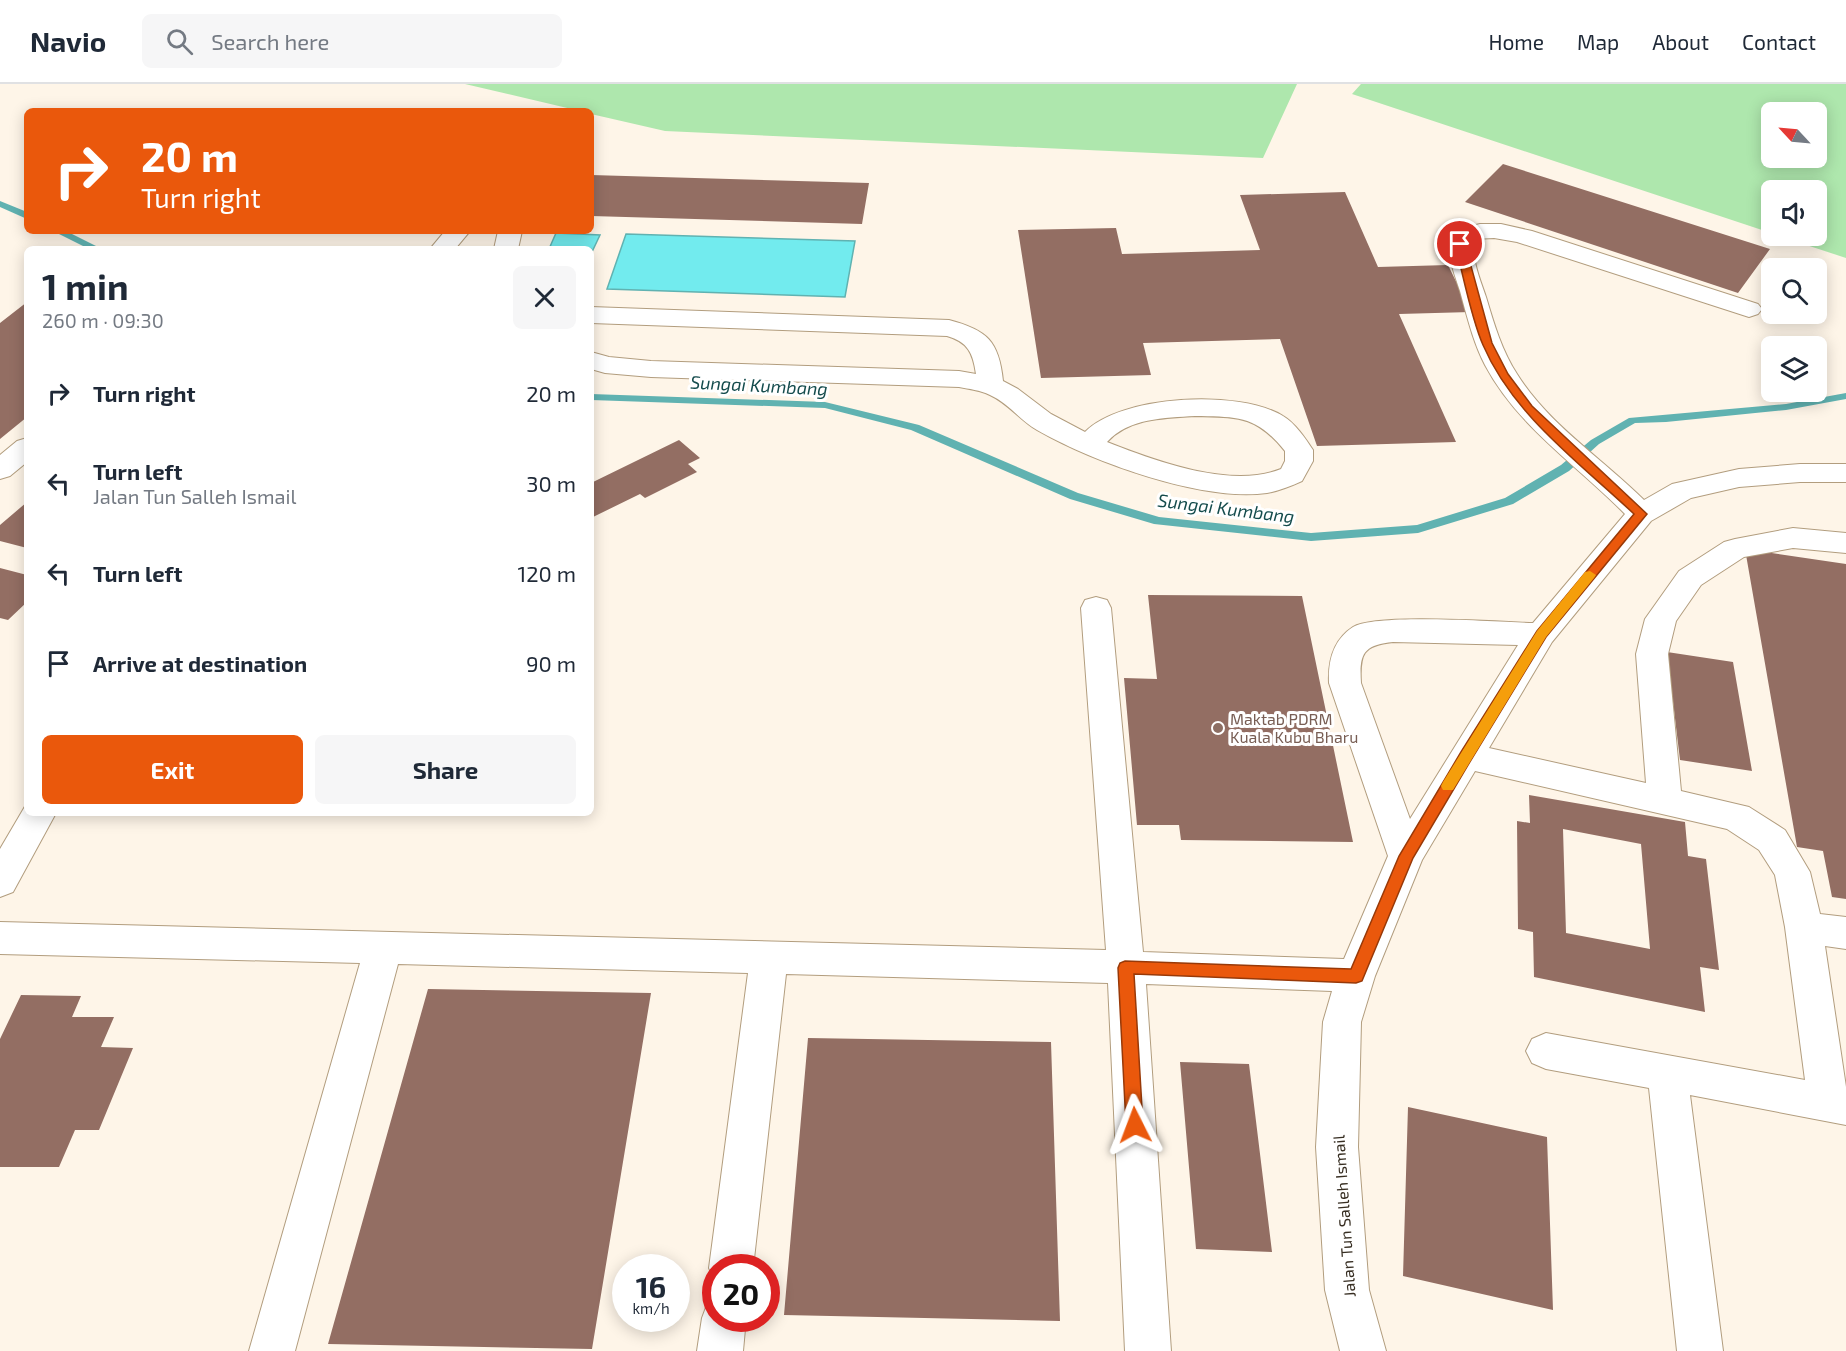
<!DOCTYPE html>
<html lang="en">
<head>
<meta charset="utf-8">
<style>
  body { margin:0; font-family:"Exo 2",sans-serif; background:#f6f6f7; color:#1f2937; height:100vh; display:flex; flex-direction:column; font-size:22px; white-space:nowrap }
  * { box-sizing:border-box; margin:0 }
  p { font-size:20px; color:#747a83 }
  .icon { flex:none; width:33px; height:33px; fill:none; stroke:currentColor; stroke-width:2; stroke-linecap:round; stroke-linejoin:round }
  .map { position:relative; flex:1; overflow:hidden }
  .panel { position:absolute; left:24px; top:162px; width:570px; height:570px; display:flex; flex-direction:column; background:#fff; border-radius:9px; box-shadow:0 3px 15px #0003 }
  .panel>* { flex:none }
  .banner { position:absolute; left:24px; top:24px; width:570px; height:126px; border-radius:9px; box-shadow:0 3px 15px #0003; background:#ea580c; color:#fff; overflow:hidden }
  .needle { width:39px; rotate:296deg }
  .controls { position:absolute; left:1761px; top:18px; display:grid; gap:12px }
  .controls a { display:grid; place-items:center; width:66px; height:66px; border-radius:9px; background:#fff; box-shadow:0 3px 15px #0003; font-size:30px }
  .speed { position:absolute; left:612px; top:1170px; display:flex; gap:12px; font-size:30px; font-weight:700; text-align:center }
  .speed>* { display:grid; place-content:center; width:78px; height:78px; border-radius:50%; background:#fff; box-shadow:0 3px 15px #0003; line-height:1 }
  .speed small { font-size:15px; font-weight:400 }
  .speed .limit { border:9px solid #d22; background:#fff; color:#111 }
  .pin { position:absolute; display:grid; place-items:center; width:51px; height:51px; color:#fff; margin:-26px; border:3px solid #fff; border-radius:50%; box-shadow:0 2px 6px #0007 }
  .me { position:absolute; width:66px; margin:-33px; rotate:357deg; stroke-linejoin:round; filter:drop-shadow(0 0 4px #0008) }
  .turn { display:flex; align-items:center; gap:21px; height:126px; padding:0 18px; font-size:27px }
  .turn .icon { width:78px; height:78px; stroke-width:2.5 }
  .turn b { display:block; font-size:42px; line-height:51px }
  .round { display:grid; place-items:center; flex:none; width:63px; height:63px; border-radius:9px; background:#f6f6f7 }
  .overview { display:flex; align-items:center; justify-content:space-between; height:102px; padding:0 18px }
  h1 { font-size:36px; font-weight:700; line-height:45px }
  .cta { display:flex; gap:12px; margin-top:auto; padding:12px 18px }
  .cta a { flex:1; height:69px; border-radius:9px; background:#ea580c; color:#fff; font-size:24px; font-weight:700; line-height:69px; text-align:center }
  .cta a+a { background:#f6f6f7; color:#1f2937 }
  ul { padding:0; list-style:none }
  li { display:flex; align-items:center; gap:18px; height:90px; padding:0 18px }
  li div { flex:1 }
  li b { display:block; font-size:22px }
  li em { font-style:normal }
  header { display:flex; align-items:center; gap:36px; box-sizing:border-box; height:84px; padding:0 30px; background:#fff; border-bottom:2px solid #e0e1e3 }
  header strong { font-size:28px }
  nav { display:flex; gap:33px; margin-inline-start:auto; font-size:21px }
  .search { width:420px; height:54px; background:#f6f6f7; display:flex; align-items:center; gap:15px; box-sizing:border-box; padding:0 21px; border-radius:9px; color:#747a83; font-size:22px }
  .map>svg:first-child { display:block }
  .green { fill:#aee7ad; fill-rule:evenodd }
  .water { fill:#72ebee; stroke:#60b2b1; stroke-width:1.5 }
  .lines { fill:none; stroke-linecap:round; stroke-linejoin:round }
  .stream { fill:#60b2b1; fill-rule:evenodd }
  .building { fill:#936e63; fill-rule:evenodd }
  .minor-casing { stroke:#b29d7e; stroke-width:2 }
  .minor { fill:#fff; fill-rule:evenodd }
  .route { fill:#ea580c; stroke:#983908; stroke-width:1.5 }
  .slow { fill:#f59e0b }
  .education-dot { fill:#8d6e63; stroke:#fff; stroke-width:2 }
  .labels { text-anchor:middle; stroke-width:6; stroke-linejoin:round; paint-order:stroke }
  .education-label { font-size:16px; fill:#785e54; stroke:#fff; text-anchor:start }
  .street-label { font-size:16px; fill:#372e22; stroke:#fff }
  .water-label { font-size:18px; font-style:italic; fill:#154c4d; stroke:#fff }
</style>
</head>
<body>
<header>
<strong>Navio</strong>
<div class="search"><svg class="icon" aria-label="search" viewBox="0 0 24 24"><circle cx="10" cy="10" r="6"/><path d="M15 15l6 6"/></svg>Search here</div>
<nav><a>Home</a><a>Map</a><a>About</a><a>Contact</a></nav>
</header>
<div class="map">
<svg width="1846" height="1267" viewBox="0 0 1846 1267">
  <rect width="100%" height="100%" fill="#fef5e8"/>
  <!-- green -->
  <path class="green" d="M465,0H1297L1263,74L665,47L591,30V27H580Z
    M1361,0H1846V174L1779,152H1816V106H1772L1771,149L1352,10ZM1772,28H1816V74H1772Z"/>
  <!-- water -->
  <path class="water" d="M556,149L600,151L591,170V165H549Z
    M626,150L855,157L845,213L607,205Z"/>
  <g class="lines">
    <!-- stream -->
    <path class="stream" d="M0,117L27,128V135L0,123Z
      M53,147H66L102,165H89Z
      M1846,309V315L1786,326L1666,338L1635,339L1599,360L1569,387L1513,420L1418,449L1311,457L1154,440L1070,415L911,346L825,324L591,316V310L825,318L919,341L1078,409L1159,433L1311,449L1417,441L1505,414L1561,381L1591,356L1629,334L1786,320Z"/>
  </g>
  <!-- building -->
  <path class="building" d="M1503,80L1770,165L1738,209L1465,118Z
    M591,91L869,99L862,140L591,132Z
    M1345,108L1378,183L1448,181L1471,228L1399,230L1456,358L1317,362L1280,255L1143,259L1151,291L1041,294L1018,146L1116,144L1122,170L1260,166L1240,111Z
    M27,218V333L0,355V239Z
    M679,356L700,374L688,380L697,388L645,414L640,410L591,434V399Z
    M27,418V464L0,457V441Z
    M1745,465L1846,480V815L1832,813L1823,767L1797,763Z
    M0,484L27,491V518L8,536L0,534Z
    M1148,511L1302,512L1353,758L1181,756L1179,741H1137L1124,594L1157,595Z
    M1667,568L1733,578L1752,687L1680,676Z
    M1529,711L1685,738L1688,772L1706,775L1719,886L1700,883L1705,928L1534,893L1533,848L1518,845L1517,737L1530,739ZM1563,745L1641,760L1650,865L1566,849Z
    M428,905L651,909L592,1265L328,1260Z
    M21,911L81,912L72,933H114L101,963L133,964L99,1046H75L59,1083H0V955Z
    M808,954L1051,958L1060,1237L784,1231Z
    M1180,978L1249,980L1272,1168L1196,1165Z
    M1408,1023L1547,1053L1553,1226L1403,1192Z"/>
  <g class="lines">
    <!-- minor casing -->
    <g class="minor-casing">
      <path id="minor" d="M1480,140H1501L1532,147L1758,220L1762,225L1758,230L1749,233L1517,158L1494,154L1474,155C1471,175 1480,195 1486,213C1494,240 1502,267 1517,290C1549,341 1602,374 1644,416L1672,400L1739,385L1800,380H1846V398H1800L1739,403L1691,414L1651,437L1552,558L1489,664L1646,699L1636,570L1645,535L1679,487L1724,458L1735,455L1793,444L1846,449V469L1793,464L1744,473L1701,501L1676,537L1668,570L1681,707L1749,723L1785,746L1810,788L1820,830L1846,833V865L1825,862L1846,1003V1041L1690,1011L1723,1267H1677L1649,1004L1546,985L1532,979L1526,967L1532,955L1546,949L1805,996L1785,843L1775,791L1759,766L1727,745L1475,687L1422,776L1375,892L1361,938L1358,1063L1369,1206L1386,1267H1340L1325,1206L1316,1063L1323,938L1332,907L1146,900L1171,1267H1125L1108,899L786,890L753,1184H716V1199L709,1184L748,889L398,880L295,1267H249L360,879L0,870V838L1106,866L1081,524L1085,516L1096,513L1107,516L1111,524L1143,868L1344,875L1388,772L1329,599C1328,577 1333,556 1353,543C1376,529 1499,538 1533,539L1625,430C1577,381 1518,343 1485,281C1473,258 1467,232 1460,207C1454,188 1443,165 1456,146ZM1393,558L1518,561L1410,735L1361,599C1359,570 1363,561 1393,558Z
        M445,147H470L455,165H430Z
        M498,147H522L518,165H494Z
        M591,223L949,236C987,246 999,257 1003,297L1018,305L1051,330L1085,348C1121,311 1239,305 1283,332C1295,339 1305,354 1313,366V377L1302,397C1291,402 1279,407 1267,409C1202,418 1093,378 1037,346C1020,336 1008,319 990,311C980,306 969,305 959,303L651,293L605,289L591,285V268L609,273L651,277L959,287L976,290C973,269 968,258 947,252L591,239ZM1195,332C1238,333 1256,331 1285,367V377L1281,385C1231,405 1155,377 1107,358C1129,334 1164,334 1195,332Z
        M27,354V378L10,392L0,395V371L17,357Z
        M27,719V729H56L13,808L0,813V765Z
        M716,1215V1234H746L743,1267H697L702,1234L708,1218Z"/>
    </g>
    <!-- minor -->
    <use href="#minor" class="minor"/>
  </g>
  <!-- route -->
  <path class="route" d="M1460,157L1465,160L1492,259L1508,290L1532,322L1647,430L1546,553L1471,676L1413,774L1362,897L1356,899L1134,890L1143,1041L1141,1047L1135,1049L1129,1047L1126,1041L1118,884L1120,879L1125,877L1351,885L1399,772L1461,668L1537,547L1634,430C1580,379 1513,331 1483,261C1471,234 1463,190 1455,160Z"/>
  <!-- slow -->
  <path class="slow" d="M1590,487L1596,491L1594,494L1546,553L1453,706H1443L1441,702L1443,698L1537,547L1585,488Z"/>
  <!-- markers -->
  <circle class="education-dot" cx="1218" cy="644" r="6"/>
  <g class="labels">
    <!-- education labels -->
    <g class="education-label">
      <text x="1230" y="641">Maktab PDRM<tspan x="1230" dy="18">Kuala Kubu Bharu</tspan></text>
    </g>
    <!-- street labels -->
    <g class="street-label">
      <text transform="translate(1344 1132) rotate(-94)" y="6">Jalan Tun Salleh Ismail</text>
    </g>
    <!-- water labels -->
    <g class="water-label">
      <text transform="translate(759 302) rotate(3)" y="6">Sungai Kumbang</text>
      <text transform="translate(1226 425) rotate(7)" y="6">Sungai Kumbang</text>
    </g>
  </g>
</svg>
<div class="controls">
<a><svg class="needle" viewBox="-14 -14 28 28"><path d="M0-13l5 13h-10z" fill="#e53935"/><path d="M0 13l5-13h-10z" fill="#747a83"/></svg></a>
<a><svg class="icon" aria-label="sound" viewBox="0 0 24 24"><path d="M4 9h4l5-4v14l-5-4H4zM17 9q2 3 0 6"/></svg></a>
<a><svg class="icon" aria-label="search" viewBox="0 0 24 24"><circle cx="10" cy="10" r="6"/><path d="M15 15l6 6"/></svg></a>
<a><svg class="icon" aria-label="layers" viewBox="0 0 24 24"><path d="M12 4l9 5-9 5-9-5zM3 14l9 5 9-5"/></svg></a>
</div>
<div class="speed"><div>16<small>km/h</small></div><div class="limit">20</div></div>
<div class="pin" style="left:1460px;top:160px;background:#d93025"><svg class="icon" aria-label="arrive" viewBox="0 0 24 24"><path d="M6 21V4h12l-3 4 3 4H6"/></svg></div>
<svg class="me" style="left:1135px;top:1041px" viewBox="-20 -20 40 40"><path d="M0-17L14 15 0 8-14 15z" fill="#ea580c" stroke="#fff" stroke-width="4"/></svg>
<div class="banner">
<div class="turn"><svg class="icon" aria-label="right" viewBox="0 0 24 24"><path d="M7 20v-9h11M14 6l5 5-5 5"/></svg><div><b>20 m</b>Turn right</div></div>
</div>
<section class="panel">
<div class="overview"><div><h1>1 min</h1><p>260 m · 09:30</p></div><a class="round"><svg class="icon" aria-label="close" viewBox="0 0 24 24"><path d="M6 6l12 12M18 6L6 18"/></svg></a></div>
<ul>
<li><svg class="icon" aria-label="right" viewBox="0 0 24 24"><path d="M7 20v-9h11M14 6l5 5-5 5"/></svg><div><b>Turn right</b></div><em>20 m</em></li>
<li><svg class="icon" aria-label="left" viewBox="0 0 24 24"><path d="M17 20v-9H6M10 6l-5 5 5 5"/></svg><div><b>Turn left</b><p>Jalan Tun Salleh Ismail</p></div><em>30 m</em></li>
<li><svg class="icon" aria-label="left" viewBox="0 0 24 24"><path d="M17 20v-9H6M10 6l-5 5 5 5"/></svg><div><b>Turn left</b></div><em>120 m</em></li>
<li><svg class="icon" aria-label="arrive" viewBox="0 0 24 24"><path d="M6 21V4h12l-3 4 3 4H6"/></svg><div><b>Arrive at destination</b></div><em>90 m</em></li>
</ul>
<div class="cta"><a>Exit</a><a>Share</a></div>
</section>
</div>
</body>
</html>
